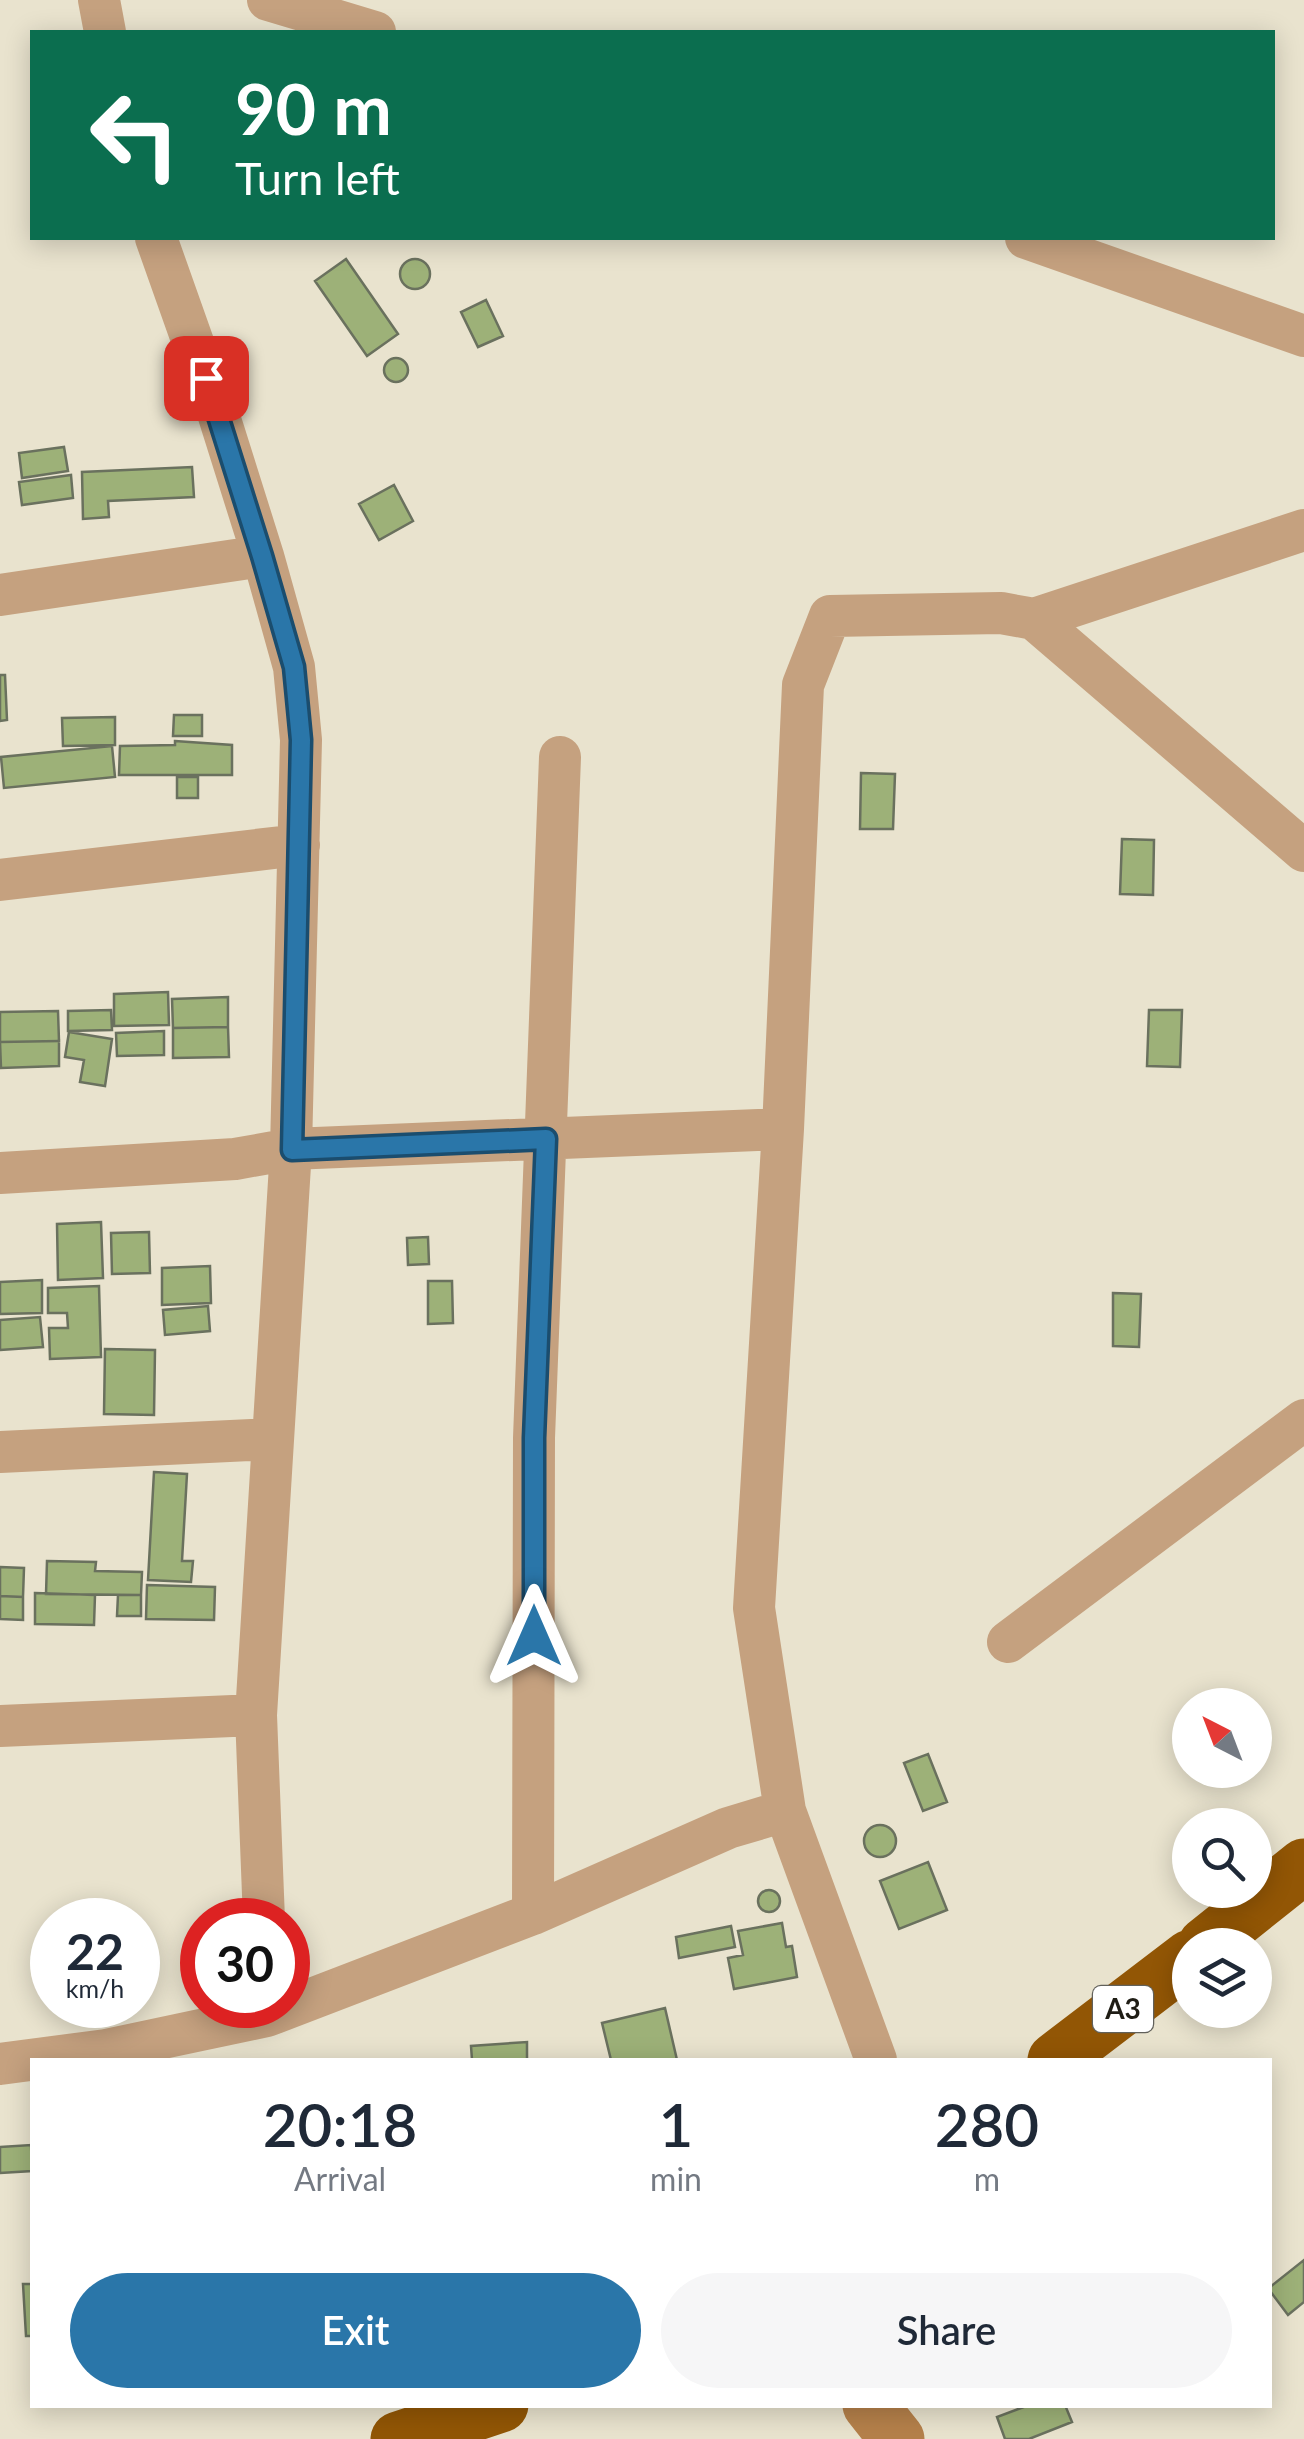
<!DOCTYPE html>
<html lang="en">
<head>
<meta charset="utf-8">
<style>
  body { margin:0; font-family:Lato,sans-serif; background:#f6f6f7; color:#1f2937; height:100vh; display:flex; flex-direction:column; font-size:38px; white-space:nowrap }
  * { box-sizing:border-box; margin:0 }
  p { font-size:32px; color:#747a83 }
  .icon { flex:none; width:55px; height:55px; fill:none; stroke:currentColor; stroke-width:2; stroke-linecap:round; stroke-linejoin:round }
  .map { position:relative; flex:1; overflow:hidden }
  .panel { position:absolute; left:30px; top:2058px; width:1242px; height:350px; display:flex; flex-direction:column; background:#fff; border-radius:0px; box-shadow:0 5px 25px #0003 }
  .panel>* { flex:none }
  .top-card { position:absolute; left:30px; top:30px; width:1245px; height:210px; border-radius:0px; box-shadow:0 5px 25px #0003; background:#0b6e4f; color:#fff; overflow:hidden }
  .needle { width:65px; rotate:318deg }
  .tools { position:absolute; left:1172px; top:1688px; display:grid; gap:20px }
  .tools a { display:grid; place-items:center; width:100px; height:100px; border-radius:50%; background:#fff; box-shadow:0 5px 25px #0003; font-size:50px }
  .speed { position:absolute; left:30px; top:1898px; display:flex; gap:20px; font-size:50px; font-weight:700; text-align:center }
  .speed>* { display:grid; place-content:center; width:130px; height:130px; border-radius:50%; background:#fff; box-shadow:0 5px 25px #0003; line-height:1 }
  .speed small { font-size:25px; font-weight:400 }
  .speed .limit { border:15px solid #d22; background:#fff; color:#111 }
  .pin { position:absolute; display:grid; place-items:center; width:85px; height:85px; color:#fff; margin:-42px; border-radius:20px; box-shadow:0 5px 15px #0006 }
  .me { position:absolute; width:110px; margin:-55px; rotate:0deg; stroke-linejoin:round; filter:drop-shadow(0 0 8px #0008) }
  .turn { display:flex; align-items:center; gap:35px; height:210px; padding:0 40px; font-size:45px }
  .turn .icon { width:130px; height:130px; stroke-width:2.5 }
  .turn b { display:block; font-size:70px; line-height:85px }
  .eta { display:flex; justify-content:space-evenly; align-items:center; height:170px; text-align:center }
  .eta b { font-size:60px; font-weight:600; line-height:70px }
  .primary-button { display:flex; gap:20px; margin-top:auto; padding:20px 40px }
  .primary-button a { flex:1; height:115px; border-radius:60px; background:#2a76a9; color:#fff; font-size:40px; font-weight:600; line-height:115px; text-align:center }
  .primary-button a+a { background:#f6f6f7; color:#1f2937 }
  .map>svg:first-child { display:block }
  .building { fill:#9db178; stroke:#6a715e; stroke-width:2.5 }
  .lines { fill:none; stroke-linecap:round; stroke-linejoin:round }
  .street { stroke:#c5a17f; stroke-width:42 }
  .secondary { stroke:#b5804a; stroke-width:55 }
  .highway { stroke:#925605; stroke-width:55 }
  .route-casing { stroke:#1b4d6e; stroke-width:25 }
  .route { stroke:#2a76a9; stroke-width:18 }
  .labels { text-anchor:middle; stroke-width:8; stroke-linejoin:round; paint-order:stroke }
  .shield { fill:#fff; stroke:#62615b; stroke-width:2.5 }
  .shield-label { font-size:28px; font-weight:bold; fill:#1f1d15 }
</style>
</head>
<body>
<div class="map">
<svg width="1304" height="2439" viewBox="0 0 1304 2439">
  <rect width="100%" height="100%" fill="#e9e3ce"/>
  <!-- building -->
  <path class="building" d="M400 274a15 15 0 1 1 30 0a15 15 0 1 1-30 0Z
    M346,259L398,334L367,356L315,281Z
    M486,300L503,336L478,347L461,312Z
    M384 370a12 12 0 1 1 24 0a12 12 0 1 1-24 0Z
    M64,447L68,471L22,478L19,453Z
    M192,467L194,497L108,501L109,517L83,519L82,472Z
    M71,475L73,498L22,505L19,482Z
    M394,485L413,521L379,540L359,504Z
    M0,675H5L7,720L0,721Z
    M174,715H202V736H173Z
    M115,717V745L63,746L62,718Z
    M175,741L232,745V775H119L120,746L175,745Z
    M112,746L115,777L4,788L1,757Z
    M861,773L895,774L893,829H860Z
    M177,777H198V798H177Z
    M1122,839L1154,840L1153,895L1120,894Z
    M168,992L169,1025L114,1026V994Z
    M228,997V1027L173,1028L172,999Z
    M111,1010L112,1030L68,1031V1011Z
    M1149,1010H1182L1180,1067L1147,1066Z
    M58,1011L59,1041L0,1042V1012Z
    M228,1027L229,1057L173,1058V1028Z
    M164,1031V1055L117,1056L116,1033Z
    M69,1032L112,1039L105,1086L80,1082L84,1060L65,1057Z
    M59,1041V1066L1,1068L0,1042Z
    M101,1222L103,1278L58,1280L57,1224Z
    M149,1232L150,1273L112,1274L111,1233Z
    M428,1237L429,1264L408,1265L407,1238Z
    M210,1266L211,1303L162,1305V1268Z
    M42,1280V1313L0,1314V1282Z
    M428,1281H452L453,1323L428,1324Z
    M99,1286L101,1357L50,1359L49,1328H68L67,1313H48V1288Z
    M1113,1293L1141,1294L1139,1347L1113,1346Z
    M208,1306L210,1331L165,1335L163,1310Z
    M40,1317L43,1347L0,1350V1320Z
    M105,1349L155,1350L154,1415L104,1414Z
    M154,1472L187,1474L182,1561H193L191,1582L148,1580Z
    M47,1561L96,1562L95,1571L142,1572L141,1595L46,1594Z
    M0,1567L24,1568L23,1597L0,1596Z
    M147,1585L215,1587L214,1620L146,1619Z
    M35,1593L95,1595L94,1625L35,1624Z
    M118,1595H141V1616H117Z
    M0,1596L23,1597V1620L0,1619Z
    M928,1754L947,1802L923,1811L904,1763Z
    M864 1841a16 16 0 1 1 32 0a16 16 0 1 1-32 0Z
    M928,1862L947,1910L899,1929L880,1881Z
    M758 1901a11 11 0 1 1 22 0a11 11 0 1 1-22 0Z
    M782,1923L786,1947L792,1946L797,1977L734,1989L728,1958L743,1955L738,1931Z
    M731,1926L735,1947L679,1958L676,1937Z
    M665,2008L677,2060H611L602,2023Z
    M527,2042V2060H472L471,2046Z
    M31,2145L32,2171L0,2173V2147Z
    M1304,2260V2302L1288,2315L1270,2291V2287Z
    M23,2284H32V2336H26Z
    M1029,2405H1065L1072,2422L1029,2439H1005L997,2417Z"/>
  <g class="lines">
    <!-- street -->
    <path class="street" d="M99,0L105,32
      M268,0L375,32
      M156,238L218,413L263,556L294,667L301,740L291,1149L256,1715L264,1920
      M1026,238L1304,336
      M0,595L263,556
      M1034,619L1304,851
      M0,880L299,845
      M0,1173L235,1159L291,1149L783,1129
      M0,1452L271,1439
      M1008,1642L1304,1420
      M0,1726L256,1715
      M533,1914L534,1438L560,757
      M876,2060L785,1811L754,1608L783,1129L803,685L830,616L1001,613L1034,619L1304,530
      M0,2064L106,2050L267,2016L533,1914L728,1828L785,1811"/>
    <!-- secondary -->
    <path class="secondary" d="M870,2405L897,2439"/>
    <!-- highway -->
    <path class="highway" d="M1205,1945L1304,1866
      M1055,2060L1190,1957
      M398,2439L501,2405"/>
  </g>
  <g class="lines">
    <!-- route casing -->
    <g class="route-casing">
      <path id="route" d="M206,378L262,556L294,667L301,740L292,1150L546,1139L534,1438V1636"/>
    </g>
    <!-- route -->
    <use href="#route" class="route"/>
  </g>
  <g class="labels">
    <!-- shield labels -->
    <rect class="shield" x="1093" y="1986" width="60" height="46" rx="8"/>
    <g class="shield-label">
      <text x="1123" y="2019">A3</text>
    </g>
  </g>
</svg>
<div class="tools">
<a><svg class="needle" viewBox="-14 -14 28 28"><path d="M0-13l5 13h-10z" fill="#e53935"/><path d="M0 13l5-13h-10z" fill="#747a83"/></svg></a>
<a><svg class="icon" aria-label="search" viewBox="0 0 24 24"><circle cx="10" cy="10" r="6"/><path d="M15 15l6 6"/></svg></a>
<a><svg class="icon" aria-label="layers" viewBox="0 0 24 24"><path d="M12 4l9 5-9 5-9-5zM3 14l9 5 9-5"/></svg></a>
</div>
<div class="speed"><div>22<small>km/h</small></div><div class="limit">30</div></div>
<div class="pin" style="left:206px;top:378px;background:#d93025"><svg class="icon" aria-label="arrive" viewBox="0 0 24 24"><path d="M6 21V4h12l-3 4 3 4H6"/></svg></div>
<svg class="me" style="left:534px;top:1636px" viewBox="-20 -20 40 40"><path d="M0-17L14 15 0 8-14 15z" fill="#2a76a9" stroke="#fff" stroke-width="4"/></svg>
<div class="top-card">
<div class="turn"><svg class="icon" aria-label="left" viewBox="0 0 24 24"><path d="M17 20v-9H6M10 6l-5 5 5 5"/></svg><div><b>90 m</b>Turn left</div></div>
</div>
<section class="panel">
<div class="eta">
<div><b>20:18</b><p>Arrival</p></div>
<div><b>1</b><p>min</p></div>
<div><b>280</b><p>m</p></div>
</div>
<div class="primary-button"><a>Exit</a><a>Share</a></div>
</section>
</div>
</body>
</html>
